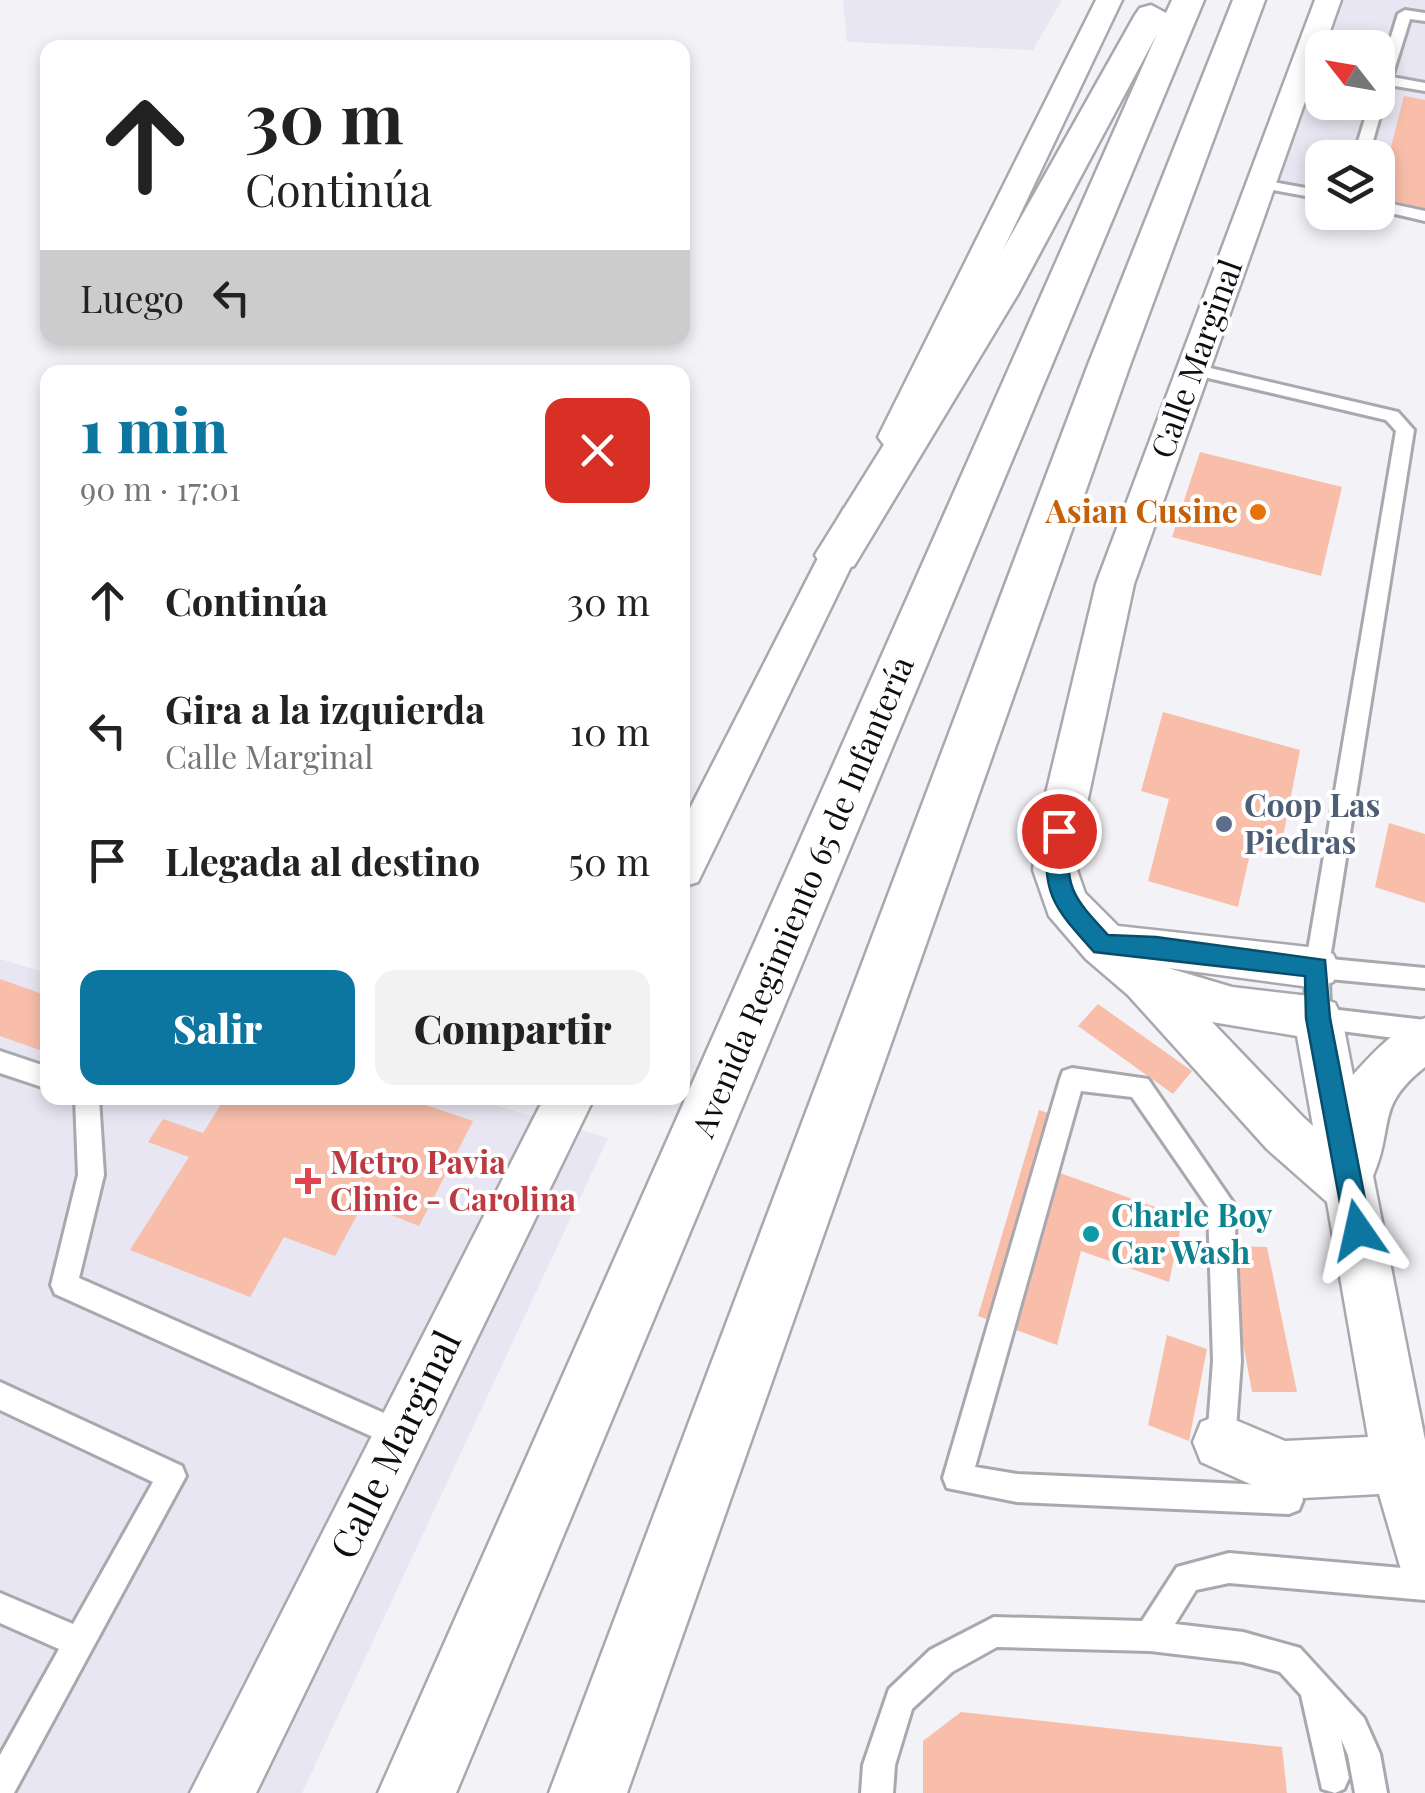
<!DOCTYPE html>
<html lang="es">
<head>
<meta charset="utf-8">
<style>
  body { margin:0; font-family:"Playfair Display",serif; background:#f2f2f2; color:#222; height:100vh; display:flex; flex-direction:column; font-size:38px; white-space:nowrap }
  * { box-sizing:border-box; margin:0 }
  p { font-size:32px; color:#767676 }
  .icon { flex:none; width:55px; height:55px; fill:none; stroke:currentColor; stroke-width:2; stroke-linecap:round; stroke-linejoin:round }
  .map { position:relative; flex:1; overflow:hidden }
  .sheet { position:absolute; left:40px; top:365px; width:650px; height:740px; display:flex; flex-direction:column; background:#fff; border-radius:20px; box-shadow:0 5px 15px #0003 }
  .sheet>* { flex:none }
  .top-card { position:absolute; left:40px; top:40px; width:650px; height:305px; border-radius:20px; box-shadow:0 5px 15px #0003; background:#fff; color:#222; overflow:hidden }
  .needle { width:65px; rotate:301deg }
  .tools { position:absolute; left:1305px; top:30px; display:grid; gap:20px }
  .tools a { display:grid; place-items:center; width:90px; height:90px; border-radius:20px; background:#fff; box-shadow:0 5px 15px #0003; font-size:50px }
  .pin { position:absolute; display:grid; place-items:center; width:85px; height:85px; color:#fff; margin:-42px; border:5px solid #fff; border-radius:50%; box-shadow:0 2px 10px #0007 }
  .me { position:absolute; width:110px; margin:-55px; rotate:349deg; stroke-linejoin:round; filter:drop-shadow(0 0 8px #0008) }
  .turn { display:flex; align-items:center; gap:35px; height:210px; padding:0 40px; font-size:45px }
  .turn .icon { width:130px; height:130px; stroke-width:2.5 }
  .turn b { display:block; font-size:70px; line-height:85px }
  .then { display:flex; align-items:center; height:95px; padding:0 40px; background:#0003; gap:20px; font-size:38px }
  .round { display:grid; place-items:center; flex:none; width:105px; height:105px; border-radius:20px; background:#f2f2f2 }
  .summary { display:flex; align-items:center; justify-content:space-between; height:170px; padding:0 40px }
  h1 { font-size:60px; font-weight:800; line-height:75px; color:#0c76a1 }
  .action { display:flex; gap:20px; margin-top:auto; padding:20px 40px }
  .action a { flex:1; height:115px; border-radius:20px; background:#0c76a1; color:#fff; font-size:40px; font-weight:800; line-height:115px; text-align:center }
  .action a+a { background:#f2f2f2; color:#222 }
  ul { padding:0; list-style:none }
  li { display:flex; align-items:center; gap:30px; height:130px; padding:0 40px }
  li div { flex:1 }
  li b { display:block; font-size:38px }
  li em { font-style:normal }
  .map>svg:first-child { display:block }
  .built { fill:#e7e6f2; fill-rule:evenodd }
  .building { fill:#f8bea9 }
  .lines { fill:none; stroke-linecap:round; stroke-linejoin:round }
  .lane-casing { stroke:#a9a8ae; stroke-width:6 }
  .street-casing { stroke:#a9a8ae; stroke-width:5 }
  .primary-casing { stroke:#a9a8ae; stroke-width:5 }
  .lane { fill:#fff; fill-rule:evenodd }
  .street { fill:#fff; fill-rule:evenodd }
  .primary { fill:#fff; fill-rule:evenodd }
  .route { fill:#0c76a1; stroke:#084d69; stroke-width:2.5 }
  .food-dot { fill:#e8710a; stroke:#fff; stroke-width:4 }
  .service-dot { fill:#5c6f8a; stroke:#fff; stroke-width:4 }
  .health-dot { fill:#e0444e; stroke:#fff; stroke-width:4 }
  .culture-dot { fill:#0f9aa8; stroke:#fff; stroke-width:4 }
  .labels { text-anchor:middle; stroke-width:8; stroke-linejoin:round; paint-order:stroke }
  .street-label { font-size:32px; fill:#0e0e10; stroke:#fff }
  .food-label { font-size:32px; font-weight:bold; fill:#c56008; stroke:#fff; text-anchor:end }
  .service-label { font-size:32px; font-weight:bold; fill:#4e5e75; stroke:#fff; text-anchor:start }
  .health-label { font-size:32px; font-weight:bold; fill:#be3a42; stroke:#fff; text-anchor:start }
  .culture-label { font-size:32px; font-weight:bold; fill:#0d838f; stroke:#fff; text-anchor:start }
  .near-street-label { font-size:38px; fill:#0e0e10; stroke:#fff }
</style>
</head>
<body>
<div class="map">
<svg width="1425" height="1793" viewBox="0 0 1425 1793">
  <rect width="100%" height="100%" fill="#f2f2f7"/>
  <!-- built -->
  <path class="built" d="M843,0H1062L1033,50L847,42Z
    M1314,0H1425V223L1375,213L1378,158H1322V202L1246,186ZM1322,48H1378V102H1322Z
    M0,959L47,973L48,1098H470L608,1138L302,1793H0Z"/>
  <!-- building -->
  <path class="building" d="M1404,96L1425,100V208L1378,198Z
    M1200,452L1342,487L1321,576L1172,537Z
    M1163,712L1300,750L1279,857L1251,849L1238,907L1148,881L1169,799L1141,791Z
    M1389,823L1425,834V903L1375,887Z
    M0,979L48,996V1053L0,1036Z
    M1098,1004L1192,1071L1173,1094L1078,1026Z
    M225,1098H405L473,1121L419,1226L363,1204L335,1256L284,1237L250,1297L130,1250L189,1157L148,1142L163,1119L203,1133Z
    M1039,1110L1071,1121L1057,1172L1183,1217L1169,1282L1081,1251L1057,1345L978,1316Z
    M1225,1246L1267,1247L1297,1392H1252Z
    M1167,1335L1207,1349L1189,1441L1148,1425Z
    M961,1712L1282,1747L1287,1793H923V1741Z"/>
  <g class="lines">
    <!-- lane casing -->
    <g class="lane-casing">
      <path id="lane" d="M1405,10L1425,13V21L1410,19L1392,77L1425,83V91L1389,85L1368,158H1353L1370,102H1378V79L1398,14Z
        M1262,180L1322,191V199L1257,187L1255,184Z
        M1378,201L1425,211V221L1378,210Z
        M1193,364L1398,412L1414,430L1330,959L1425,968V988L1329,979L1330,1009L1425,1020V1042L1318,1028L1310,1025L1306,1018L1305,968L1396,431L1386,420L1187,373L1185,369Z
        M0,1051L48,1067V1089L0,1073Z
        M1072,1068L1148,1079L1234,1204L1241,1361L1235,1442L1231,1452L1221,1456L1211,1452L1207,1442L1213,1361L1208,1207L1132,1097L1081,1091L975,1467L1017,1474L1289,1486L1299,1490L1303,1500L1299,1510L1289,1514L1017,1502L947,1488L943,1478L1060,1079L1063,1071Z
        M75,1098H99L104,1175L79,1278L411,1425L415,1435L411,1445L401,1449L391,1445L55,1294L51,1285L78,1175Z
        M0,1382L182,1466L186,1476L14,1793H0V1755L59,1649L0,1623V1593L73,1624L153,1482L0,1410Z
        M1229,1553L1425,1570V1600L1229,1583L1196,1590L1175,1624L1243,1632L1300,1648L1364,1718L1380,1754L1387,1793H1355L1348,1755L1341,1739L1349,1778L1344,1789L1335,1793L1322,1789L1301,1695L1280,1672L1243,1662L1150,1651L997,1647L952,1672L912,1709L895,1765L893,1793H861L863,1765L889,1689L930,1650L994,1617L1142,1621L1177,1567Z"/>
    </g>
    <!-- street casing -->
    <g class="street-casing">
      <path id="street" d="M1096,0H1122L914,437L908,445L896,448L884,445L878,437Z
        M1315,0H1341L1134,584L1081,831L1077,870L1085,893L1118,926L1317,948L1333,954L1340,968L1333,982L1317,988L1168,968L1232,987L1318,997L1335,1003L1342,1018L1353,1075C1375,1051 1394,1029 1425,1018V1067C1374,1107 1395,1126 1373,1176L1425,1440V1588L1404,1580L1379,1494L1284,1499L1201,1462L1193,1442L1201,1422L1221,1414L1285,1441L1368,1437L1327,1202L1267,1149L1128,995L1086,959L1049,916L1033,870L1037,831L1096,584ZM1212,1022L1297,1036L1313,1126L1303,1117Z
        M857,504L870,508L875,517L698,882L682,887V824L839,517L844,508Z
        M544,1098H594L256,1793H190Z"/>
    </g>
    <!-- primary casing -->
    <g class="primary-casing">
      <path id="primary" d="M1172,0H1204L456,1793H378L1157,34L1018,294L854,566L838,571L822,566L815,555L978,294L1135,15L1140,8L1151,5L1166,13Z
        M1233,0H1265L1130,365L627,1793H549L1088,365Z"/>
    </g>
    <!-- lane -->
    <use href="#lane" class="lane"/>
    <!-- street -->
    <use href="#street" class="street"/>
    <!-- primary -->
    <use href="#primary" class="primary"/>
  </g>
  <!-- route -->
  <path class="route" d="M1059,822L1070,831C1065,888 1070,894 1108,935L1156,937L1325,960L1330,1018L1371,1230L1367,1238L1358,1242L1348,1238L1345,1230L1306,1018L1305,976L1094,952C1052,905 1042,895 1048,831Z"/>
  <!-- markers -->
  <circle class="food-dot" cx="1258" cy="512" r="10"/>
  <circle class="service-dot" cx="1224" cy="824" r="10"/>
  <path class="health-dot" d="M303 1166h10v10h10v10h-10v10h-10v-10h-10v-10h10z"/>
  <circle class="culture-dot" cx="1091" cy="1234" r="10"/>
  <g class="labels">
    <!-- street labels -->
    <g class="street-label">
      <text transform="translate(1197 359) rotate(-70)" y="11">Calle Marginal</text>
      <text transform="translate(803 897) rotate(-67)" y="11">Avenida Regimiento 65 de Infantería</text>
    </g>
    <!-- food labels -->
    <g class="food-label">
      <text x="1238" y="523">Asian Cusine</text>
    </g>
    <!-- service labels -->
    <g class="service-label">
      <text x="1244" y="817">Coop Las<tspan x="1244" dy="37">Piedras</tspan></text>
    </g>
    <!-- health labels -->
    <g class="health-label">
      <text x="330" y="1174">Metro Pavia<tspan x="330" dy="37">Clinic - Carolina</tspan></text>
    </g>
    <!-- culture labels -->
    <g class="culture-label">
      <text x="1111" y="1227">Charle Boy<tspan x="1111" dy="37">Car Wash</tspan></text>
    </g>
    <!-- near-street labels -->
    <g class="near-street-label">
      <text transform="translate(396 1445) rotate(-64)" y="13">Calle Marginal</text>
    </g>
  </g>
</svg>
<div class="tools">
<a><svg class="needle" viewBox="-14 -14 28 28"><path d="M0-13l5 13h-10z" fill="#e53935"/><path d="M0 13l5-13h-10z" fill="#767676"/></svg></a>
<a><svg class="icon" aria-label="layers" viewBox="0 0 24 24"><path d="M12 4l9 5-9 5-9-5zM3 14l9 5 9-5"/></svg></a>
</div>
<div class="pin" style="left:1059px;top:831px;background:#d93025"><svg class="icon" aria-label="arrive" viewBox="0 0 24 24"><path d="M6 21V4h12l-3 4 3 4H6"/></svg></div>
<svg class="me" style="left:1358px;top:1230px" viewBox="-20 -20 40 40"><path d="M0-17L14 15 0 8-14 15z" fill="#0c76a1" stroke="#fff" stroke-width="4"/></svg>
<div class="top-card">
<div class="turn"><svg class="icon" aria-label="ahead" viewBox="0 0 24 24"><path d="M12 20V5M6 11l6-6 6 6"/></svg><div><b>30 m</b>Continúa</div></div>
<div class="then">Luego<svg class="icon" aria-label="left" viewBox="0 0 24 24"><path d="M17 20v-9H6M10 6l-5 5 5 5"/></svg></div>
</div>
<section class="sheet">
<div class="summary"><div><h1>1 min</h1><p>90 m · 17:01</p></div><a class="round" style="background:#d93025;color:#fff"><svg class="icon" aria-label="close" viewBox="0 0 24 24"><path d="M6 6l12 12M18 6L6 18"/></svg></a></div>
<ul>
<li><svg class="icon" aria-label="ahead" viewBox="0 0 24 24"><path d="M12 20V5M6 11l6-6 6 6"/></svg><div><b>Continúa</b></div><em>30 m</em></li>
<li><svg class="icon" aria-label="left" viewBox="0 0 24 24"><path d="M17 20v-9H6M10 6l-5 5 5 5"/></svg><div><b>Gira a la izquierda</b><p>Calle Marginal</p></div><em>10 m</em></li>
<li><svg class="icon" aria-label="arrive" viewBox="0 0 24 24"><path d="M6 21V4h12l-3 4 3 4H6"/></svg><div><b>Llegada al destino</b></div><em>50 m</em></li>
</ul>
<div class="action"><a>Salir</a><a>Compartir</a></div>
</section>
</div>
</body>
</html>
